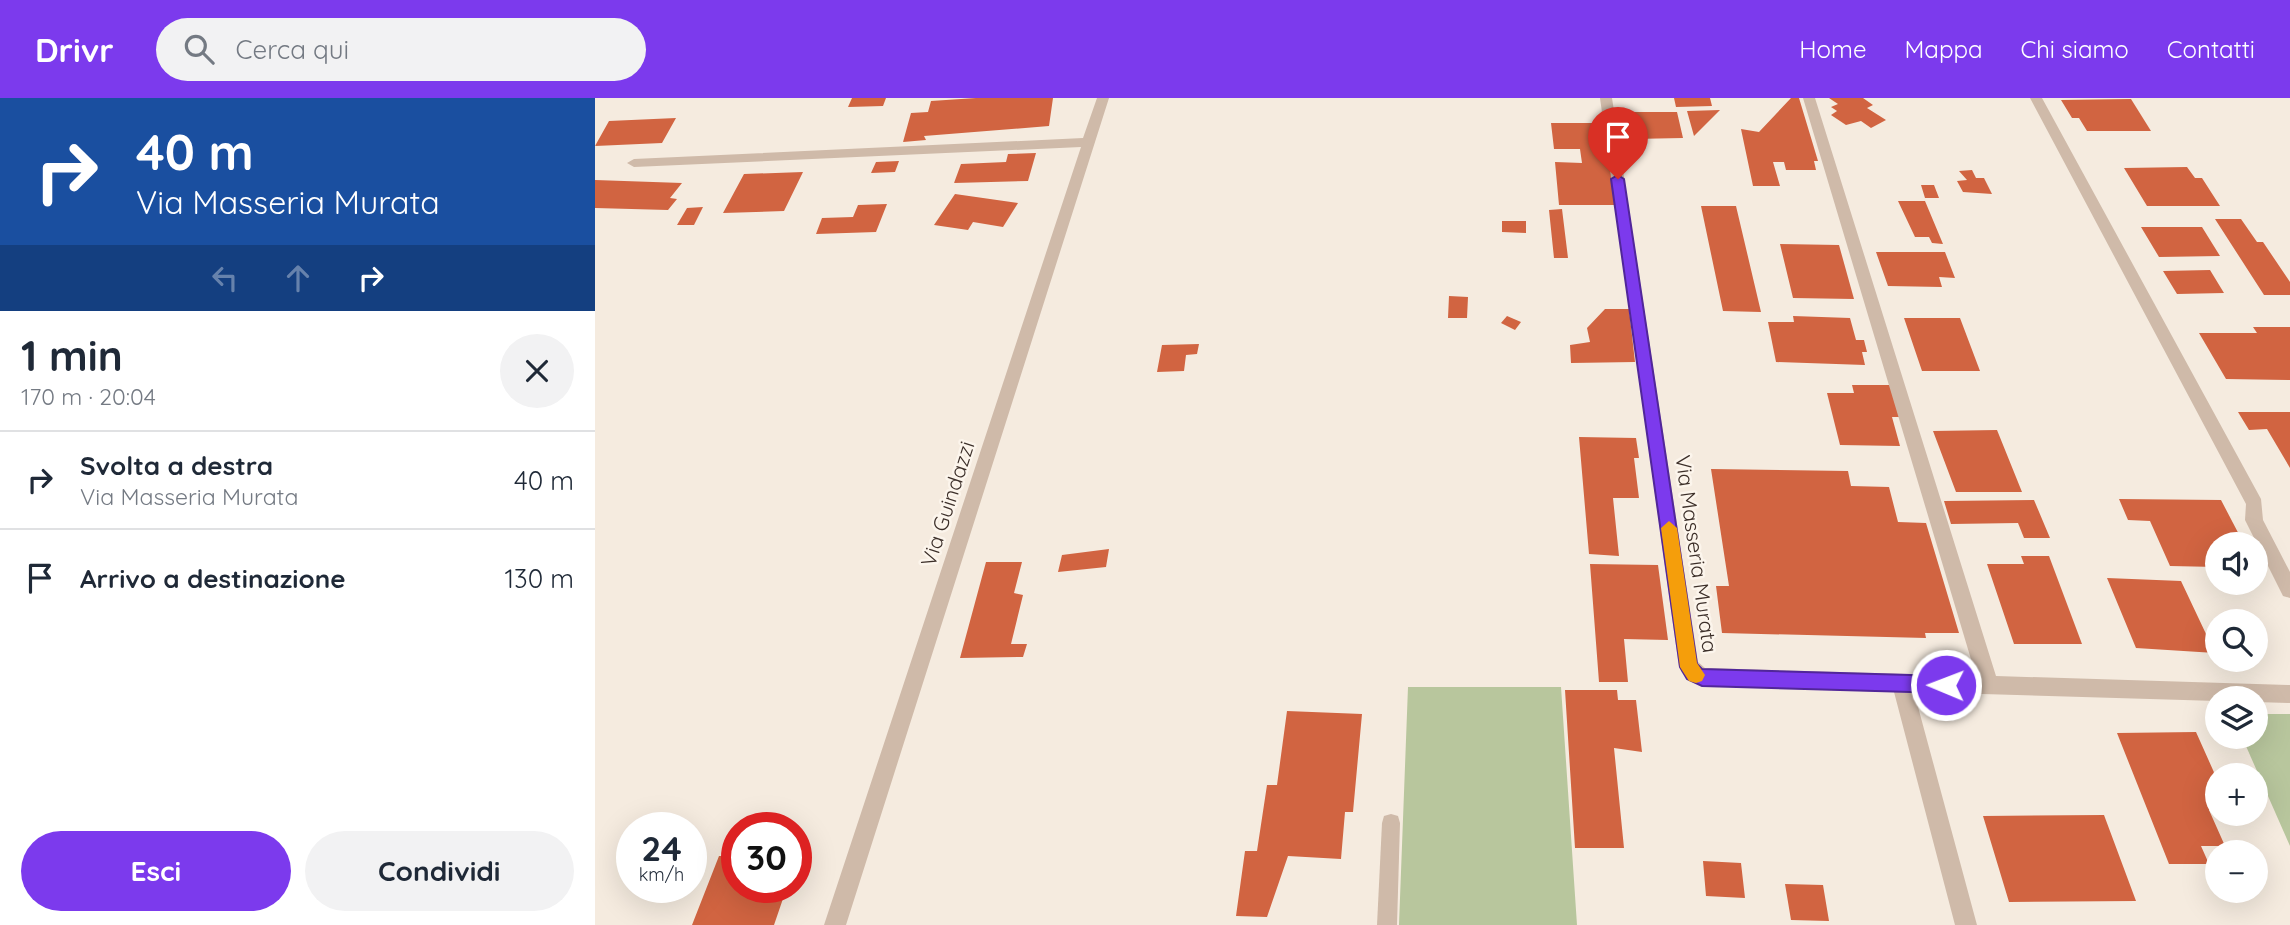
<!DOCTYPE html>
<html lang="it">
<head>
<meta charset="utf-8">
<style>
  body { margin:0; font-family:Quicksand,sans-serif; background:#f2f2f3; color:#1f2937; height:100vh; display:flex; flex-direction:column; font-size:26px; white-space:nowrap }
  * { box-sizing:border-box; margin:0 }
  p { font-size:23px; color:#747a83 }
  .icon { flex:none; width:38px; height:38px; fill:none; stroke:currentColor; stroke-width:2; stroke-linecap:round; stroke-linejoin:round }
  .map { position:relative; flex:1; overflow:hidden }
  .panel { display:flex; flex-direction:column; background:#fff; width:595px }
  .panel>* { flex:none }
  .top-card { background:#1a4fa0; color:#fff; overflow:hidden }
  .buttons { position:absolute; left:1610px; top:434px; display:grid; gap:14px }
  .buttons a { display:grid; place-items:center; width:63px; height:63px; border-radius:50%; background:#fff; box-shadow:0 7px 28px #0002; font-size:35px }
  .speed { position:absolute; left:21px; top:714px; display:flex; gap:14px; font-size:35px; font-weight:700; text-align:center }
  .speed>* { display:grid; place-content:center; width:91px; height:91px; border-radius:50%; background:#fff; box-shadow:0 7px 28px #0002; line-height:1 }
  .speed small { font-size:18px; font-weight:400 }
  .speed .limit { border:10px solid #d22; background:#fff; color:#111 }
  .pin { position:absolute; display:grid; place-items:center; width:60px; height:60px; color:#fff; margin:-72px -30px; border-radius:50% 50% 50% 0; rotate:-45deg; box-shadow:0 0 7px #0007 }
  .pin .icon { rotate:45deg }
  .me { position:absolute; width:77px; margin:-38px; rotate:271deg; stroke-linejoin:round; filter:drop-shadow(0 0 5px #0008) }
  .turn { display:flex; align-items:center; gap:24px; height:147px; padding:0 21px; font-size:32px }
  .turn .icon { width:91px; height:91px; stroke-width:2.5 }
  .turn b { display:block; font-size:49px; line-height:60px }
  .lanes { display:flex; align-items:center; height:66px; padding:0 21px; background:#0003; justify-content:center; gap:35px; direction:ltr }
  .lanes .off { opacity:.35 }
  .round { display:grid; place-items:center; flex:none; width:74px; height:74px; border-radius:37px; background:#f2f2f3 }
  .summary { display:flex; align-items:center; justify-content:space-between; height:119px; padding:0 21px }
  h1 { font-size:42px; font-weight:800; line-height:52px }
  .button { display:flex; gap:14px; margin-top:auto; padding:14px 21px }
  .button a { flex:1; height:80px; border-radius:42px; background:#7c3aed; color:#fff; font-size:28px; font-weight:800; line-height:80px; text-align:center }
  .button a+a { background:#f2f2f3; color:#1f2937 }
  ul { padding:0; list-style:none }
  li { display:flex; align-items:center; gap:21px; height:98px; padding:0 21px; border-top:2px solid #e0e1e3 }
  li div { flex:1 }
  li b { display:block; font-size:26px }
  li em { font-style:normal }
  header { display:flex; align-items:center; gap:42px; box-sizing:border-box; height:98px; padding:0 35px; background:#7c3aed; color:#fff }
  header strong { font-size:33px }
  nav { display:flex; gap:38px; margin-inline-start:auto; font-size:24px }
  .search { width:490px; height:63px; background:#f2f2f3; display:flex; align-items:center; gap:18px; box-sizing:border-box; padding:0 24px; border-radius:38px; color:#747a83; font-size:26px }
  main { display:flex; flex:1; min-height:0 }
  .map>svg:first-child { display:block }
  .green { fill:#b8c69d }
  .building { fill:#d16441 }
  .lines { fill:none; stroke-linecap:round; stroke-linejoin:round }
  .service { fill:#cfbaa9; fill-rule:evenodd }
  .minor { fill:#cfbaa9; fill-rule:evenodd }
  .route { fill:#7c3aed; stroke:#51269a; stroke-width:2 }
  .slow { fill:#f59e0b }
  .labels { text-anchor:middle; stroke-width:5; stroke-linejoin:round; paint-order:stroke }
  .street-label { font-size:21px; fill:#3c2f29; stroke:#fcf5ec }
</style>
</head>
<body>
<header>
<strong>Drivr</strong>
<div class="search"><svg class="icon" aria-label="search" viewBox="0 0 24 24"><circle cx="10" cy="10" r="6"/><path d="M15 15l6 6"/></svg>Cerca qui</div>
<nav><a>Home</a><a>Mappa</a><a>Chi siamo</a><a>Contatti</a></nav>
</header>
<main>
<section class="panel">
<div class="top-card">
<div class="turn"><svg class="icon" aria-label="right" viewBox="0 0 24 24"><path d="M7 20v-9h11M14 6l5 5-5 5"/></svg><div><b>40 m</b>Via Masseria Murata</div></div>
<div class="lanes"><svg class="icon off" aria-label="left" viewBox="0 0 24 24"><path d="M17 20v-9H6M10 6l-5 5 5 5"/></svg><svg class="icon off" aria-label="ahead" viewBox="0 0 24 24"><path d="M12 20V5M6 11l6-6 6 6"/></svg><svg class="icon" aria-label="right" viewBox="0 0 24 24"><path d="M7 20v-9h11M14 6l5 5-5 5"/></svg></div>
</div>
<div class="summary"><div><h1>1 min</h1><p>170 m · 20:04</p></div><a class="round"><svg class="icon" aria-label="close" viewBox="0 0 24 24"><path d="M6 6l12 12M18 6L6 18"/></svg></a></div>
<ul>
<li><svg class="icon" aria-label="right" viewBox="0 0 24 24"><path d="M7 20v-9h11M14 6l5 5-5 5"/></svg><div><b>Svolta a destra</b><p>Via Masseria Murata</p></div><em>40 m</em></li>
<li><svg class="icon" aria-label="arrive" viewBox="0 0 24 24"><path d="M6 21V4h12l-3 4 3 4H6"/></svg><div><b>Arrivo a destinazione</b></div><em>130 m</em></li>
</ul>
<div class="button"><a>Esci</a><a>Condividi</a></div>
</section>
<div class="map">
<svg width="1695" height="827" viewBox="0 0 1695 827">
  <rect width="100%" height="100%" fill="#f5ebdf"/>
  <!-- green -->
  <path class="green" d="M813,589H966L982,827H804Z
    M1661,616H1695V748L1647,639H1661Z"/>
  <!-- building -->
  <path class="building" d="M257,0H291L288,8L253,9Z
    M381,0H458L454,28L329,38L331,42L308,44L316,15L333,14L336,3Z
    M1079,0H1115L1117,8L1081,9Z
    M1196,0H1204L1223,63H1219L1221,72H1191L1189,64H1178L1185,88H1158L1146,31L1164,34Z
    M1234,0H1268L1278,7L1272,10L1291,22L1276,30L1266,23L1251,27L1236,17L1242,13L1236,9L1243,6Z
    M1536,1L1556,33H1492L1484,20H1477L1466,2Z
    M1125,12L1099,38L1092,13Z
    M1033,14H1082L1088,40L1038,41Z
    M81,20L67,45L0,48L14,23Z
    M956,25H1008L1022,107H964L960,64L987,65L985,51H959Z
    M441,55L433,83L359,85L366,66L411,64L413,56Z
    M304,63L300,74L276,75L281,64Z
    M1592,69L1600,80H1607L1625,108H1552L1529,70Z
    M1377,72L1381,80H1389L1397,96L1368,94L1362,83L1372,82L1364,73Z
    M208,74L189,113L128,115L149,76Z
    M0,82L87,85L75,100L82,101L73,112L0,110Z
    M1326,87H1339L1344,100H1330Z
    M360,96L423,105L408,129L378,124L373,132L339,127Z
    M1303,103H1330L1348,146L1337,145L1334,139H1320Z
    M292,106L281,134L221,136L227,120L258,119L263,107Z
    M1106,108H1141L1166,214L1128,213Z
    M108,109L99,127H82L92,110Z
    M967,111L973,160H959L954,112Z
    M1620,121H1646L1662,144H1668L1695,184V197H1669Z
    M907,123H931V135L907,134Z
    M1546,129H1607L1625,158L1564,159Z
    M1185,146L1244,147L1259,201L1198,200Z
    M1281,154H1350L1360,180L1344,179L1347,189L1293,188Z
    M1615,172L1629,195L1582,196L1568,173Z
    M854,198L873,199L872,220H853Z
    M1010,211H1034L1040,264L976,265L975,247L995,244L992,230Z
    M912,218L926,224L920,232L906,225Z
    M1198,218L1255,220L1261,242H1269L1272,254H1267L1270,267L1181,264L1173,224H1199Z
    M1309,220H1365L1385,273H1327Z
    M1658,229H1695V282L1631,281L1604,235H1662Z
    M604,246L602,256L591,257L589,273L562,274L567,247Z
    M1257,287H1299L1309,319H1297L1305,348L1245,347L1232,295H1259Z
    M1643,314H1695V370L1672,331L1654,332Z
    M1402,332L1427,394H1361L1338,333Z
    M984,339L1041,340L1044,360H1039L1044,400H1018L1024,458L994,456Z
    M1116,371L1253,373L1256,388L1294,389L1303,424L1331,425L1364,535H1330L1331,540L1127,535L1121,488H1134Z
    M1524,401L1626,402L1649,446H1622V469L1575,468L1555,423L1533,422Z
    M1439,402L1455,440H1429L1423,425L1356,426L1349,403Z
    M514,451L511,469L463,474L467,457Z
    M1426,458H1454L1487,546H1419L1392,466H1429Z
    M391,464H427L419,495L428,497L416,546H432L428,559L365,560Z
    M995,466L1063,467L1073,542L1029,541L1033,584H1004Z
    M1512,480L1586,483L1620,555L1541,550Z
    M970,592H1022L1023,602H1041L1047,654L1019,650L1029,750H980Z
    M692,613L767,616L758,714H750L746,761L693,758L672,819L641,818L650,753H662L672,687H682Z
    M1601,634L1622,681V712H1614L1630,748H1606L1614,766H1574L1522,635Z
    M1509,717L1541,803L1414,804L1388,718Z
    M124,758H142V789H192L179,827H97Z
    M1108,763L1146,765L1150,800L1111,798Z
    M1190,786L1228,787L1234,823L1196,822Z"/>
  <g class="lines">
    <!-- service -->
    <path class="service" d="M796,716L803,718L805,725L802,827H782L787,725L789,718Z"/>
    <!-- minor -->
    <path class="minor" d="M502,0H514L251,827H229L486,49L39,69L32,65L39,61L488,40Z
      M1005,0H1017L1103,564L1110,570L1381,578L1208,0H1220L1401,578L1695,587V605L1661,604V600H1622V603L1319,594L1382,827H1360L1299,594L1107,588L1087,575L1084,569Z
      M1435,0H1447L1666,401L1668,422L1695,474V500L1688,498L1650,422L1651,406Z"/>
  </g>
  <!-- route -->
  <path class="route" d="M1023,77L1029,81L1102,566L1107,571L1351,578L1357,581L1360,587L1357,593L1351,595L1107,588L1092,581L1085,569L1016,81Z"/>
  <!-- slow -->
  <path class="slow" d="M1074,423L1082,430L1102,565L1110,577L1107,583L1101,585L1094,583L1085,569L1066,430Z"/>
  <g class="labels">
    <!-- street labels -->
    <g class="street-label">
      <text transform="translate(353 406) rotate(-72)" y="7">Via Guindazzi</text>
      <text transform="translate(1101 456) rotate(82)" y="7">Via Masseria Murata</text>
    </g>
  </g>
</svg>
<div class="buttons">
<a><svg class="icon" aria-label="sound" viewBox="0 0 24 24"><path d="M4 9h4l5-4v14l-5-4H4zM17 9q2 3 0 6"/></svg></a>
<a><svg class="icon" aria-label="search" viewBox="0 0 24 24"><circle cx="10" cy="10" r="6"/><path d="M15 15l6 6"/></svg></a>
<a><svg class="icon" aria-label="layers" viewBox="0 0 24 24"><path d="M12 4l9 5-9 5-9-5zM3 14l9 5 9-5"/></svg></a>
<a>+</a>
<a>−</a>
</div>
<div class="speed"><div>24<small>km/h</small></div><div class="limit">30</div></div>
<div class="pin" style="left:1023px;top:81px;background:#d93025"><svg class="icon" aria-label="arrive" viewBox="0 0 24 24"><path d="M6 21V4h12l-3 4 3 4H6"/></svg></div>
<svg class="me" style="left:1351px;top:587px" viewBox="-20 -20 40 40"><circle r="17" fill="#7c3aed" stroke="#fff" stroke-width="3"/><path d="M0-11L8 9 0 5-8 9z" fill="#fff"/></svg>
</div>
</main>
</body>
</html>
